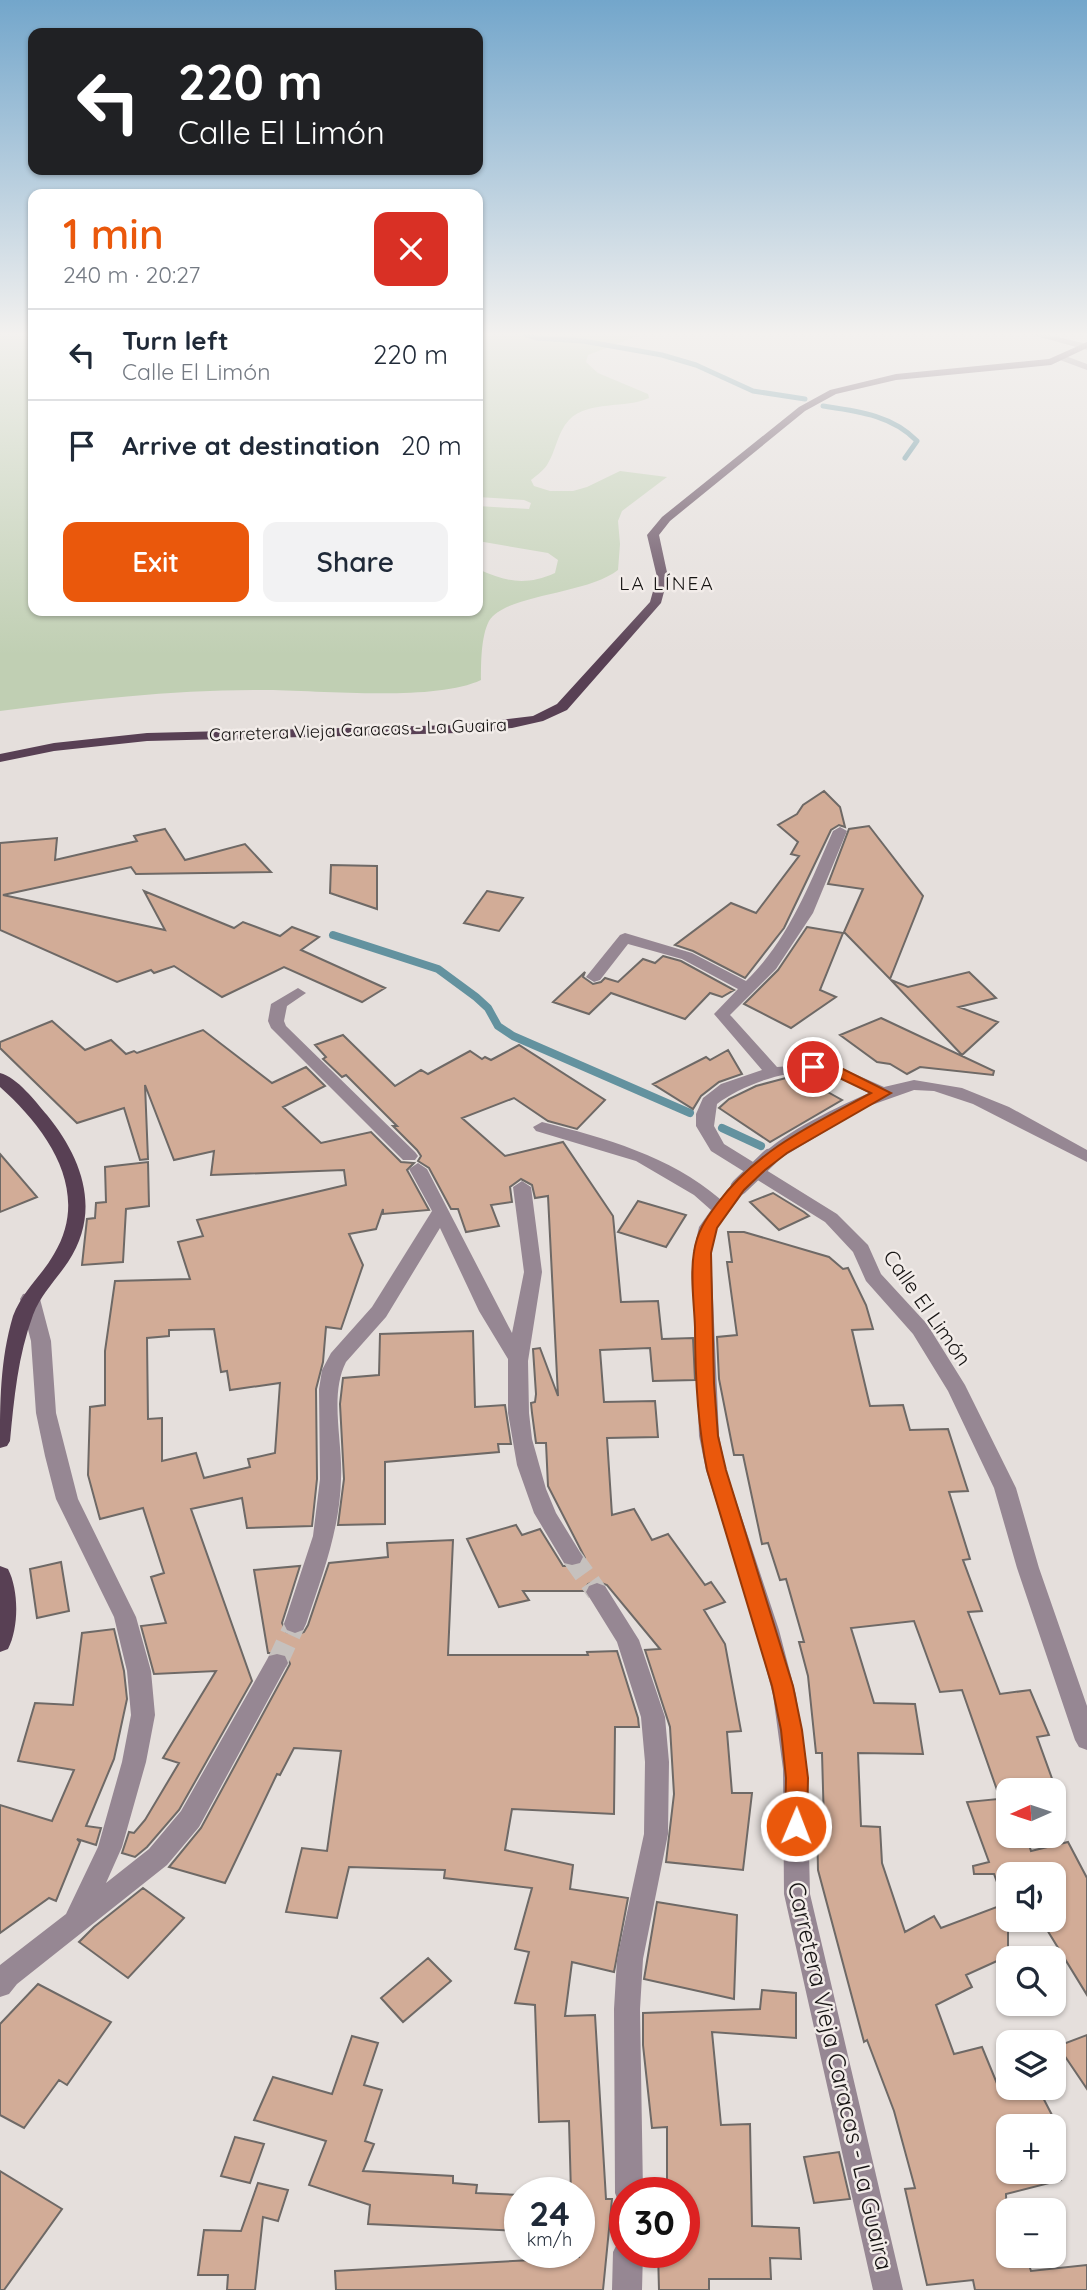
<!DOCTYPE html>
<html lang="en">
<head>
<meta charset="utf-8">
<style>
  body { margin:0; font-family:Quicksand,sans-serif; background:#f2f2f3; color:#1f2937; height:100vh; display:flex; flex-direction:column; font-size:26px; white-space:nowrap }
  * { box-sizing:border-box; margin:0 }
  p { font-size:23px; color:#747a83 }
  .icon { flex:none; width:38px; height:38px; fill:none; stroke:currentColor; stroke-width:2; stroke-linecap:round; stroke-linejoin:round }
  .map { position:relative; flex:1; overflow:hidden }
  .side { position:absolute; left:28px; top:189px; width:455px; height:427px; display:flex; flex-direction:column; background:#fff; border-radius:14px; box-shadow:0 2px 5px #0004 }
  .side>* { flex:none }
  .guide { position:absolute; left:28px; top:28px; width:455px; height:147px; border-radius:14px; box-shadow:0 2px 5px #0004; background:#202124; color:#fff; overflow:hidden }
  .needle { width:46px; rotate:267deg }
  .buttons { position:absolute; left:996px; top:1778px; display:grid; gap:14px }
  .buttons a { display:grid; place-items:center; width:70px; height:70px; border-radius:14px; background:#fff; box-shadow:0 2px 5px #0004; font-size:35px }
  .speed { position:absolute; left:504px; top:2177px; display:flex; gap:14px; font-size:35px; font-weight:700; text-align:center }
  .speed>* { display:grid; place-content:center; width:91px; height:91px; border-radius:50%; background:#fff; box-shadow:0 2px 5px #0004; line-height:1 }
  .speed small { font-size:18px; font-weight:400 }
  .speed .limit { border:10px solid #d22; background:#fff; color:#111 }
  .pin { position:absolute; display:grid; place-items:center; width:60px; height:60px; color:#fff; margin:-30px; border:4px solid #fff; border-radius:50%; box-shadow:0 2px 7px #0007 }
  .me { position:absolute; width:77px; margin:-38px; rotate:1deg; stroke-linejoin:round; filter:drop-shadow(0 0 5px #0008) }
  .turn { display:flex; align-items:center; gap:24px; height:147px; padding:0 35px; font-size:32px }
  .turn .icon { width:91px; height:91px; stroke-width:2.5 }
  .turn b { display:block; font-size:49px; line-height:60px }
  .round { display:grid; place-items:center; flex:none; width:74px; height:74px; border-radius:14px; background:#f2f2f3 }
  .head { display:flex; align-items:center; justify-content:space-between; height:119px; padding:0 35px }
  h1 { font-size:42px; font-weight:600; line-height:52px; color:#ea580c }
  .action { display:flex; gap:14px; margin-top:auto; padding:14px 35px }
  .action a { flex:1; height:80px; border-radius:14px; background:#ea580c; color:#fff; font-size:28px; font-weight:600; line-height:80px; text-align:center }
  .action a+a { background:#f2f2f3; color:#1f2937 }
  ul { padding:0; list-style:none }
  li { display:flex; align-items:center; gap:21px; height:91px; padding:0 35px; border-top:2px solid #e0e1e3 }
  li div { flex:1 }
  li b { display:block; font-size:26px }
  li em { font-style:normal }
  .map>svg:first-child { display:block }
  .green { fill:#c0cfb3 }
  .lines { fill:none; stroke-linecap:round; stroke-linejoin:round }
  .stream-far1 { stroke:#63929f; stroke-width:5 }
  .stream { stroke:#63929f; stroke-width:8 }
  .building { fill:#d2ac97; stroke:#6e6966; stroke-width:2; fill-rule:evenodd }
  .minor-tunnel { stroke:#c6c1be; stroke-width:21; stroke-dasharray:21 10; stroke-linecap:butt }
  .minor { fill:#968793; fill-rule:evenodd }
  .major { fill:#584054; fill-rule:evenodd }
  .minor-bridge { stroke:#968793; stroke-width:17 }
  .route { fill:#ea580c; stroke:#983908; stroke-width:2 }
  .labels { text-anchor:middle; stroke-width:5; stroke-linejoin:round; paint-order:stroke }
  .far-street-label { font-size:18px; fill:#161413; stroke:#f2ece9 }
  .far-neighbourhood-label { font-size:19px; letter-spacing:2px; fill:#161413; stroke:#f2ece9 }
  .street-label { font-size:21px; fill:#161413; stroke:#f2ece9 }
  .near-street-label { font-size:24px; fill:#161413; stroke:#f2ece9 }
</style>
</head>
<body>
<div class="map">
<svg width="1087" height="2290" viewBox="0 0 1087 2290">
  <rect width="100%" height="100%" fill="#e5dfdc"/>
  <!-- green -->
  <path class="green" d="M0,334H33V611H478V569C506,582 526,586 555,573L558,560L548,553L478,541V506L529,509L531,503L524,500L478,497V334H642L588,355L586,362L598,373L648,394L649,398C626,409 588,400 569,420C557,433 556,451 547,465C543,471 536,476 531,480L534,486L550,491H573L587,487L620,471L667,477L622,511L618,521L620,544L618,570C586,595 505,594 489,621C481,636 481,663 481,680C432,703 312,689 254,690C170,690 84,700 0,711Z"/>
  <g class="lines">
    <!-- stream-far1 -->
    <path class="stream-far1" d="M524,334L536,338L583,341L662,355L696,365L753,391L805,399
      M823,406C857,411 892,415 917,441L905,458"/>
    <!-- stream -->
    <path class="stream" d="M333,935L438,969L476,997L488,1008L498,1026L513,1036L690,1113
      M722,1128L761,1146"/>
  </g>
  <!-- building -->
  <path class="building" d="M824,791L840,807L845,827L839,825L831,830L784,928L745,978L693,951L675,945L731,903L756,913L799,856L791,854L798,842L778,825L797,814L803,805Z
    M869,826L923,896L890,979L844,932L863,889L828,884L849,829Z
    M165,829L185,860L245,844L271,872L136,874L131,867L3,895L165,930L144,891L234,928L243,922L280,936L292,927L319,937L301,950L385,988L362,1002L284,967L222,997L174,966L154,973L151,970L117,982L0,930V843L57,838L55,860L137,841L134,836Z
    M331,865L377,866V909L330,893Z
    M487,891L523,898L499,931L464,923Z
    M807,927L843,933L820,990L836,997L791,1028L744,1004L778,970Z
    M663,956L681,961L734,990L722,997L710,993L685,1019L611,993L589,1014L553,1002L585,972L583,977L593,984L601,982L605,978L618,982L643,959L655,963Z
    M969,972L996,998L959,1007L998,1022L962,1055L891,980L908,987Z
    M881,1018L994,1071L993,1075L920,1067L907,1074L890,1064L877,1062L840,1035Z
    M52,1021L85,1050L111,1040L126,1054L134,1051L137,1053L203,1030L272,1083L306,1067L325,1086L283,1107L321,1143L371,1132L401,1162L414,1163L407,1170L429,1210L383,1214V1209L376,1229L349,1234L363,1265L341,1329L326,1327L323,1362L316,1389L317,1479L312,1526L247,1528L242,1498L191,1509L252,1681L179,1810L147,1847L135,1857L122,1853L129,1832L134,1833L145,1820L179,1763L163,1758L216,1671L154,1674L141,1626L166,1623L151,1577L164,1573L143,1508L100,1519L88,1475L90,1407L105,1405V1351L115,1281L190,1279L178,1242L203,1236L197,1220L346,1185L344,1170L211,1175L214,1151L174,1160L145,1085L148,1159L140,1160L124,1108L77,1123L0,1048V1042ZM214,1329L221,1372L227,1371L230,1390L280,1383L275,1453L248,1459L250,1467L204,1478L196,1453L162,1461V1418L148,1419L147,1338L169,1336V1330Z
    M343,1035L395,1086L421,1070L428,1074L470,1051L482,1059L485,1057L491,1060L519,1045L605,1100L577,1129L548,1121L514,1098L462,1118L505,1156L563,1142L613,1216L621,1302L658,1301L662,1339L693,1338L695,1380L653,1381L650,1348L600,1350L604,1402L655,1401L658,1437L607,1438L612,1515L634,1509L652,1540L668,1534L705,1585L711,1582L725,1602L704,1610L725,1644L741,1731L727,1732L732,1793H752L743,1870L666,1862L674,1794L670,1727L645,1650L660,1649L607,1585L596,1581L588,1584L584,1591H523L529,1600L499,1607L467,1539L516,1525L522,1535L540,1529L563,1566H581L585,1558L548,1486L546,1443H536L532,1413L531,1403L535,1402L536,1394L533,1349L540,1348L558,1396L548,1196L535,1198L532,1185L521,1179L510,1187L512,1202L491,1205L499,1226L466,1232L458,1209H451L429,1168L418,1161L421,1156L417,1150L393,1126H397L346,1075L342,1077L323,1059L326,1057L315,1045Z
    M728,1050L742,1074L719,1082L701,1096L693,1109L653,1084L706,1057L710,1060Z
    M797,1075L842,1100L770,1142L719,1108L729,1099L756,1086Z
    M0,1154L37,1197L0,1212Z
    M148,1162L149,1206L126,1209L123,1262L82,1265L87,1219L95,1218L96,1203L106,1202L105,1167Z
    M773,1193L804,1212L809,1216L779,1230L750,1202Z
    M638,1201L686,1215L666,1247L618,1232Z
    M728,1232H744L829,1257L843,1269L848,1268L866,1305L873,1329L852,1330L870,1406L903,1405L910,1430L948,1429L968,1491L949,1492L970,1559L963,1560L982,1611L968,1612L1000,1694L1030,1690L1049,1735L1037,1737L1054,1784L997,1790L962,1690L940,1692L914,1621L851,1628L874,1703L915,1704L923,1754L858,1753L861,1826L880,1827L882,1863L905,1932L934,1916L941,1928L1005,1904L994,1874H974L973,1866L989,1862L967,1802L1008,1798V1836H1026L1031,1851L1068,1842L1087,1878V1995L1041,1920H1054V1874H1008V1956L966,1975L972,1987L936,2005L954,2054L982,2047L998,2086L1008,2083V2088H1038L1054,2119L1030,2126H1008V2172H1060L1061,2180L1006,2194L1008,2256H1026L1031,2271L1087,2265V2290H975L973,2280L927,2285L905,2189L915,2188L894,2111L867,2040L864,2042L818,1870L817,1823L824,1824L822,1753H816L808,1676L799,1642H804L786,1579L780,1580L768,1543L762,1544L743,1455H734L719,1379L717,1337L737,1335L727,1262H732Z
    M473,1331L475,1407L505,1405L511,1444H498L499,1452L385,1462V1524L338,1525L344,1479L340,1404L343,1378L379,1375L380,1334Z
    M453,1540L448,1655H588L587,1652L617,1651L638,1718L639,1727H615L614,1814L512,1809L505,1850L573,1865L570,1889L628,1898L614,1972L572,1962L565,2016L595,2015L606,2199H612L603,2290H336L335,2271L532,2260V2255L579,2257V2193H571L569,2121L539,2122L535,2005L515,2003L529,1952L515,1949L532,1888L444,1878L445,1870L349,1867L337,1918L286,1912L302,1848L327,1851L341,1751L294,1748L280,1775L277,1774L225,1883L169,1867L201,1828L290,1664L286,1653H268L254,1570L300,1566L282,1623L286,1632L296,1635L304,1632L308,1625L329,1563L388,1557L387,1543Z
    M61,1562L69,1611L37,1618L30,1569Z
    M114,1629L124,1671L127,1699L114,1759L86,1826L101,1828L96,1845L77,1839L80,1842L56,1901L49,1898L0,1933V1805L52,1821L74,1770L18,1761L35,1703L73,1705L82,1633Z
    M143,1888L184,1918L128,1978L79,1942L94,1927Z
    M657,1902L737,1915L734,1999L644,1979Z
    M428,1958L451,1981L403,2022L381,1998Z
    M38,1984L111,2022L67,2085L59,2080L24,2128L0,2115V2024Z
    M762,1990L796,1993V2038L712,2032L721,2125L750,2124L752,2226L799,2228L801,2259L770,2258L771,2279H709V2290H659L658,2252H684V2193H667V2127L652,2128L643,2045V2013L760,2009Z
    M1087,2035V2089L1058,2046Z
    M352,2036L378,2043L364,2085L382,2090L365,2141L374,2144L363,2171L453,2176V2183L477,2185L476,2193L520,2195V2231L368,2224L370,2205L309,2185L326,2141L254,2120L273,2077L332,2094Z
    M235,2137L264,2144L250,2183L221,2176Z
    M839,2152L850,2199L814,2203L804,2157Z
    M0,2171L62,2209L4,2290H0Z
    M258,2183L288,2190L278,2221L263,2217L255,2290H227L228,2275H198L204,2230L241,2231Z"/>
  <g class="lines">
    <!-- minor-tunnel -->
    <path class="minor-tunnel" d="M572,1557L597,1592
      M277,1663L295,1624"/>
    <!-- minor -->
    <path class="minor" d="M1029,334H1046L1087,344V350Z
      M1063,355L1087,364V370L1060,360L1058,358Z
      M840,827L847,831L813,913L776,969L730,1015L732,1017L777,1067L830,1063L884,1087L914,1080L962,1088L1009,1107L1087,1150V1162L973,1104L934,1091L914,1090L866,1107L776,1161H764L761,1157C778,1135 843,1104 869,1093C856,1087 843,1078 829,1074C798,1064 741,1085 717,1104L714,1126L724,1144L837,1214L868,1245L881,1274L927,1324L965,1385L1016,1488L1039,1568L1087,1706V1750L1079,1747L1075,1740L1017,1568L994,1488L948,1391L913,1334L866,1281L853,1252L825,1222L711,1151L696,1126V1114L703,1098L721,1084L762,1070L714,1014L738,989L682,959L628,944L600,980L594,982L586,977L620,935L625,933L692,953L746,981C789,939 809,885 833,831Z
      M298,988L306,993L287,1006L284,1021L286,1026L415,1152L418,1156L415,1160H403L271,1028L268,1021L271,1004Z
      M542,1122C605,1138 670,1156 720,1199L733,1183H745L748,1187L717,1228L711,1253L719,1436L726,1470L779,1630L796,1695L807,1769L810,1894L903,2290H873L784,1894L783,1769L773,1695L756,1630L706,1470L699,1436L693,1253L699,1227L711,1210L694,1195L636,1161L536,1131L533,1127Z
      M418,1163L427,1169L512,1333L524,1272L513,1187L522,1181L531,1187L542,1272L528,1361L529,1413L532,1439L546,1489L556,1513L583,1557L580,1563L572,1565L564,1563L534,1513L517,1465L508,1413V1359L479,1311L440,1228L386,1317L346,1362C329,1395 343,1442 341,1479C340,1529 322,1576 306,1624L303,1630L295,1633L287,1630L284,1624L313,1536L320,1479L319,1389L322,1370L331,1353L372,1307L432,1211L409,1169Z
      M30,1293L37,1294L40,1299L51,1341L56,1413L78,1499L136,1617L151,1671L155,1715L146,1762L122,1847L106,1883L149,1849L181,1811L269,1656L277,1654L285,1656L288,1663L199,1827L167,1865L17,1984L9,1994L0,1997V1965L66,1914L98,1847L122,1762L131,1715L127,1671L114,1617L56,1499L45,1456L36,1413L31,1341L20,1299L23,1294Z
      M597,1583L605,1586L639,1640L665,1717L669,1762L668,1834L643,1959L640,2009L643,2193H625V2206L619,2203L615,2193L614,2009L617,1959L644,1834L645,1762L641,1717L617,1642L586,1592L589,1586Z
      M625,2239V2252H643L642,2290H612L613,2252L618,2242Z"/>
    <!-- major -->
    <path class="major" d="M1087,342V348L1051,365L896,380L836,394L805,411L670,521L659,535L668,577L661,603L567,710L543,721L512,728L458,733L147,741L54,751L0,762V754L54,743L147,733L458,725L533,716L557,704L650,602L657,577L647,535L662,517L799,407L830,390L896,374L1049,359Z
      M0,1073C17,1077 36,1102 47,1115C82,1158 102,1211 68,1262C56,1280 41,1294 33,1315C18,1355 14,1399 10,1441L7,1446L0,1448C0,1403 0,1360 13,1316C23,1290 41,1277 54,1254C92,1191 47,1129 0,1087Z
      M0,1566L8,1569C19,1590 19,1628 8,1649L0,1652Z"/>
    <!-- minor-bridge -->
    <path class="minor-bridge" d="M739,1187L770,1157"/>
  </g>
  <!-- sky -->
  <linearGradient id="sky" x2="0" y2="1"><stop stop-color="#73a6cb"/><stop offset="0.51" stop-color="#f3f1ef"/><stop offset="1" stop-color="#f3f1ef" stop-opacity="0"/></linearGradient>
  <rect width="1087" height="655" fill="url(#sky)"/>
  <!-- route -->
  <path class="route" d="M813,1062L835,1065L891,1093L787,1153L765,1170L744,1190L717,1228L711,1253L714,1383L718,1436L726,1470L793,1686L802,1730L808,1778L807,1826L804,1833L796,1836L788,1833L785,1826L786,1778L781,1730L772,1686L707,1470C697,1422 695,1375 695,1327C694,1302 690,1275 694,1252C697,1232 705,1220 717,1204C758,1149 812,1125 871,1093L827,1072L808,1070L805,1067L808,1064Z"/>
  <g class="labels">
    <!-- far-street labels -->
    <g class="far-street-label">
      <text transform="translate(358 730) rotate(-2)" y="6">Carretera Vieja Caracas - La Guaira</text>
    </g>
    <!-- far-neighbourhood labels -->
    <g class="far-neighbourhood-label">
      <text x="667" y="590">LA LÍNEA</text>
    </g>
    <!-- street labels -->
    <g class="street-label">
      <text transform="translate(927 1308) rotate(55)" y="7">Calle El Limón</text>
    </g>
    <!-- near-street labels -->
    <g class="near-street-label">
      <text transform="translate(840 2076) rotate(77)" y="8">Carretera Vieja Caracas - La Guaira</text>
    </g>
  </g>
</svg>
<div class="buttons">
<a><svg class="needle" viewBox="-14 -14 28 28"><path d="M0-13l5 13h-10z" fill="#e53935"/><path d="M0 13l5-13h-10z" fill="#747a83"/></svg></a>
<a><svg class="icon" aria-label="sound" viewBox="0 0 24 24"><path d="M4 9h4l5-4v14l-5-4H4zM17 9q2 3 0 6"/></svg></a>
<a><svg class="icon" aria-label="search" viewBox="0 0 24 24"><circle cx="10" cy="10" r="6"/><path d="M15 15l6 6"/></svg></a>
<a><svg class="icon" aria-label="layers" viewBox="0 0 24 24"><path d="M12 4l9 5-9 5-9-5zM3 14l9 5 9-5"/></svg></a>
<a>+</a>
<a>−</a>
</div>
<div class="speed"><div>24<small>km/h</small></div><div class="limit">30</div></div>
<div class="pin" style="left:813px;top:1067px;background:#d93025"><svg class="icon" aria-label="arrive" viewBox="0 0 24 24"><path d="M6 21V4h12l-3 4 3 4H6"/></svg></div>
<svg class="me" style="left:796px;top:1826px" viewBox="-20 -20 40 40"><circle r="17" fill="#ea580c" stroke="#fff" stroke-width="3"/><path d="M0-11L8 9 0 5-8 9z" fill="#fff"/></svg>
<div class="guide">
<div class="turn"><svg class="icon" aria-label="left" viewBox="0 0 24 24"><path d="M17 20v-9H6M10 6l-5 5 5 5"/></svg><div><b>220 m</b>Calle El Limón</div></div>
</div>
<section class="side">
<div class="head"><div><h1>1 min</h1><p>240 m · 20:27</p></div><a class="round" style="background:#d93025;color:#fff"><svg class="icon" aria-label="close" viewBox="0 0 24 24"><path d="M6 6l12 12M18 6L6 18"/></svg></a></div>
<ul>
<li><svg class="icon" aria-label="left" viewBox="0 0 24 24"><path d="M17 20v-9H6M10 6l-5 5 5 5"/></svg><div><b>Turn left</b><p>Calle El Limón</p></div><em>220 m</em></li>
<li><svg class="icon" aria-label="arrive" viewBox="0 0 24 24"><path d="M6 21V4h12l-3 4 3 4H6"/></svg><div><b>Arrive at destination</b></div><em>20 m</em></li>
</ul>
<div class="action"><a>Exit</a><a>Share</a></div>
</section>
</div>
</body>
</html>
